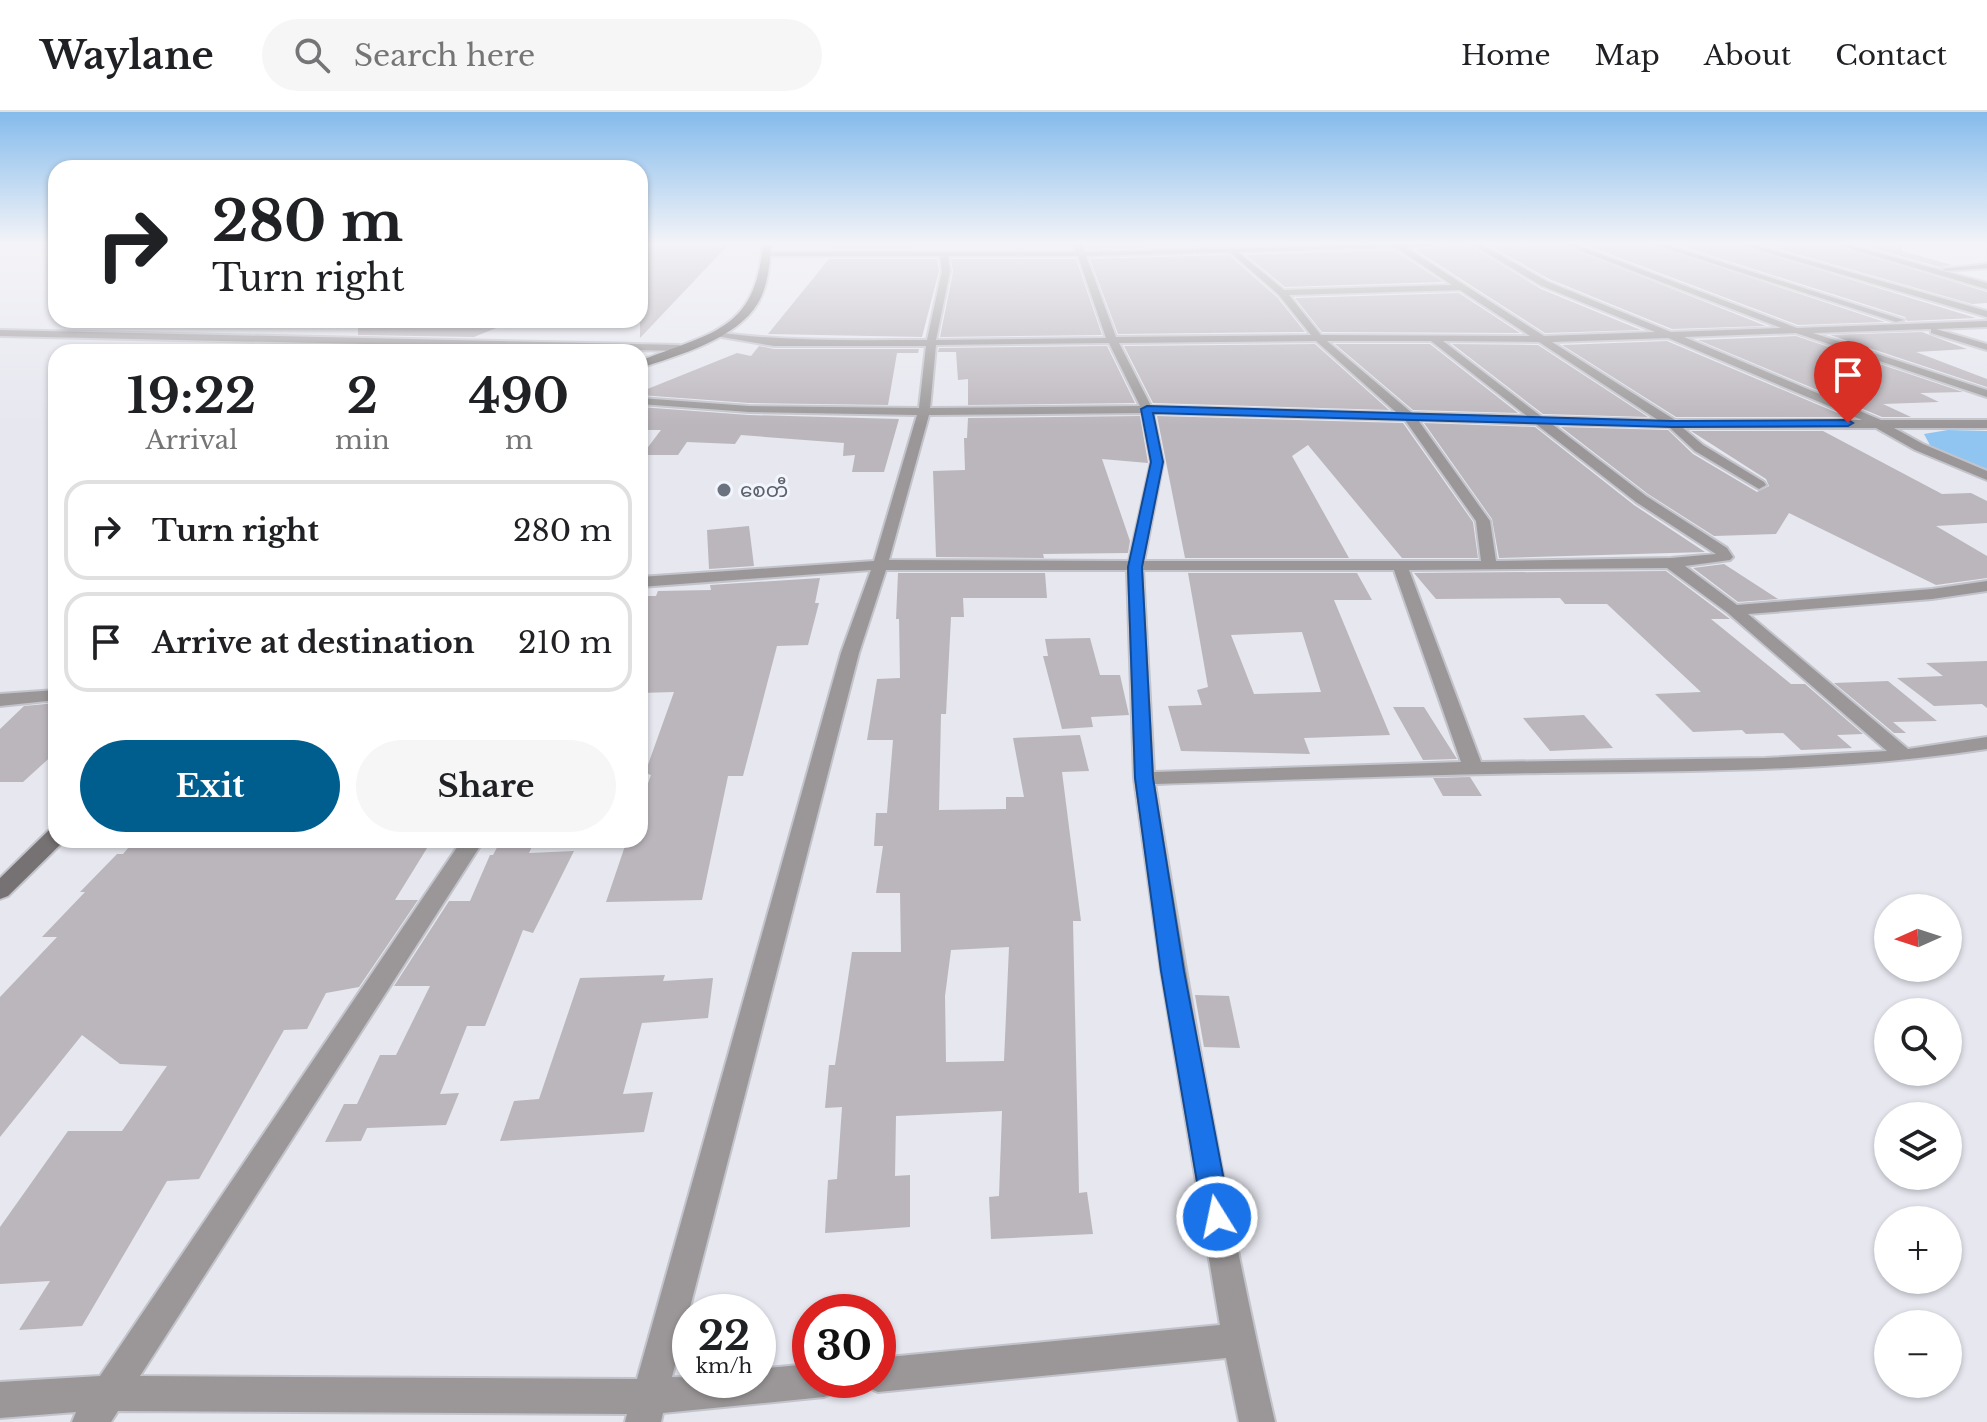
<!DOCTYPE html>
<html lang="en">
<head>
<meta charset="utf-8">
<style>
  body { margin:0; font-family:"Libre Baskerville","Noto Sans Myanmar",serif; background:#f6f6f6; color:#202124; height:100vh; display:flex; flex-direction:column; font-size:30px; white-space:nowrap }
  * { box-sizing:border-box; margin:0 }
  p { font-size:26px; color:#757577 }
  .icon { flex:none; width:44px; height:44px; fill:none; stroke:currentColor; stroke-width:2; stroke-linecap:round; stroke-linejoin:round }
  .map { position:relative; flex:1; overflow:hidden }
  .drawer { position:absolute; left:48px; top:232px; width:600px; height:504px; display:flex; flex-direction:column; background:#fff; border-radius:24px; box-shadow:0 2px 6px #0004 }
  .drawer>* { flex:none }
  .guide { position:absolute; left:48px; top:48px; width:600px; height:168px; border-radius:24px; box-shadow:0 2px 6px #0004; background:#fff; color:#202124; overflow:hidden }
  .needle { width:52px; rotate:267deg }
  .fabs { position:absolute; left:1874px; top:782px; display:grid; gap:16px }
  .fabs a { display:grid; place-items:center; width:88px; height:88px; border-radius:50%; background:#fff; box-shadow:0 2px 6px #0004; font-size:40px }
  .speed { position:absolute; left:672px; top:1182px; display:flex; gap:16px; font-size:40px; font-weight:700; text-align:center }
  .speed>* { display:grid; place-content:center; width:104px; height:104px; border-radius:50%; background:#fff; box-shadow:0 2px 6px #0004; line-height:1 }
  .speed small { font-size:20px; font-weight:400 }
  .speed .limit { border:12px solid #d22; background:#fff; color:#111 }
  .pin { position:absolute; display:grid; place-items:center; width:68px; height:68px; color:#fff; margin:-82px -34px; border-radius:50% 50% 50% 0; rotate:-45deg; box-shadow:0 0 8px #0007 }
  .pin .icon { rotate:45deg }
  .me { position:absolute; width:88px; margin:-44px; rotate:350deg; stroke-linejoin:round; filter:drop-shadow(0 0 6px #0008) }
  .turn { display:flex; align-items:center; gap:28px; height:168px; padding:0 32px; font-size:36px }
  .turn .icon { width:104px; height:104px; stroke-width:2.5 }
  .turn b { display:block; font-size:56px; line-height:68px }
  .eta { display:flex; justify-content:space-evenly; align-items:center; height:136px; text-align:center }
  .eta b { font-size:48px; font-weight:700; line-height:56px }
  .button { display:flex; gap:16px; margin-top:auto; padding:16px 32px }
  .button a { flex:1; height:92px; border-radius:48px; background:#005e8f; color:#fff; font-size:32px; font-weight:700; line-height:92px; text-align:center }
  .button a+a { background:#f6f6f6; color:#202124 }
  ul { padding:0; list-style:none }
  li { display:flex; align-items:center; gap:24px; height:100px; margin:0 16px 12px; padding:0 16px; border:4px solid #e0e0e0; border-radius:24px }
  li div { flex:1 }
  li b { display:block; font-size:30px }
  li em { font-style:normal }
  header { display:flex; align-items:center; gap:48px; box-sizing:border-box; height:112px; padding:0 40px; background:#fff; border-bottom:2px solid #e0e0e0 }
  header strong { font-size:38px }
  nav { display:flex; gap:44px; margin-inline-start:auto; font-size:28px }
  .search { width:560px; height:72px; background:#f6f6f6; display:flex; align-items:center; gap:20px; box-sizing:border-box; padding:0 28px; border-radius:44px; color:#757577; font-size:30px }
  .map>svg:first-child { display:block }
  .water { fill:#90c5f2 }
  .building { fill:#bbb6bc; fill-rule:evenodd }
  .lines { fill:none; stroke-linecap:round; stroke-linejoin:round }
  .street-casing { stroke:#c3c4cb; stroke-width:4 }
  .secondary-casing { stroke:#c3c4cb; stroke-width:4 }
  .street { fill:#9b9798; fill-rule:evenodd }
  .secondary { fill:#767172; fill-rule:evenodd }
  .route { fill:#1a73e8; stroke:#114b97; stroke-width:2 }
  .worship-dot { fill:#6b7280; stroke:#f3f5fc; stroke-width:3 }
  .labels { text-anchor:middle; stroke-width:6; stroke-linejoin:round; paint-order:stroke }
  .far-worship-label { font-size:20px; fill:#5b616d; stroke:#f3f5fc; text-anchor:start }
</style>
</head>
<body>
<header>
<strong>Waylane</strong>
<div class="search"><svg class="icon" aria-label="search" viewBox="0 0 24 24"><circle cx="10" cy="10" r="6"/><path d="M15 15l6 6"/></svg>Search here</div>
<nav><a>Home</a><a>Map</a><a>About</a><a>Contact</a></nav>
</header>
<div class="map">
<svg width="1987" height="1310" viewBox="0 0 1987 1310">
  <rect width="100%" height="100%" fill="#e6e7ef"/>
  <!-- water -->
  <path class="water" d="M1948,318L1987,319V357L1931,335L1924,322Z"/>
  <!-- building -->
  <path class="building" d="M730,131L640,226V132Z
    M848,131H912V137H832L831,132Z
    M1088,131H1271L1273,132L1086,137Z
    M1466,131L1541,177L1641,218L1545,221L1414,137Z
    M1485,131H1557L1766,214L1672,217L1549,167Z
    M1580,131H1646L1885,210L1798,213Z
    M1671,131H1732L1976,206L1907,209L1905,205Z
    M1758,131H1827L1987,180V191L1972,192Z
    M1853,131H1903L1902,139L1952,153L1940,155Z
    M1394,138L1443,170L1285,175L1246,143Z
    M1229,143L1277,185L1305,220L1118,222L1090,147Z
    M829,147H937L939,159L922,225L768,222Z
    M951,147H1076L1102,223L940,225L953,160Z
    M1459,181L1520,221L1322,220L1295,186Z
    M394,208H441L436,212H506L474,225L358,223V213H387Z
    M1922,220L1967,237L1916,240L1987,267V275L1830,223Z
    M1796,224L1963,280L1920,281L1939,290L1883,292L1911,305H1882L1698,228Z
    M1667,229L1847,305H1676L1562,233Z
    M1315,232L1389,298L1153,291L1124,234Z
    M1335,232H1430L1518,301L1413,298Z
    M1452,232L1538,233L1648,305L1543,302Z
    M759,234L774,237H919L918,241H897L888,293L749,291L640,283V280L737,241L751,244Z
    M1107,234L1135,291L968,293V267L958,268L956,240H938L939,236Z
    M357,235L448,237L441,240H350Z
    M640,295L749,303L899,307L884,360H852L855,343L843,344L844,331L741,323L735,332L687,330L678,343H642L661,318H640Z
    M1140,304L1148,351L1102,347L1130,429L1128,441L1043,442L1044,446L936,445L933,359L965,358L964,326H967L968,306Z
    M1157,304L1403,311L1473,410L1478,446H1402L1308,333L1292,344L1349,446H1185Z
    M1424,311L1535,315L1634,393L1705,440L1499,446L1492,407Z
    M1561,315L1668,318L1693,342L1757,380L1769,374L1766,367L1691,319H1823L1942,382L1971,381L1987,389V411L1936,414L1987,444V466L1936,473L1789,401L1776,422L1714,424L1648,382Z
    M749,414L754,454L709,457L707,418Z
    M1724,452L1778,487L1738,490L1693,456Z
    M1666,459L1730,507H1711L1791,572H1805L1863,622L1837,623L1852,636L1801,638L1783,621L1746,622L1742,618L1693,620L1655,582L1701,580L1607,492H1565L1560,486L1436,487L1414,461Z
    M898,461H1045L1047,486H963L964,505H951L946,602H941L939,698L1006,697V685H1024L1013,626L1080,623L1089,659L1062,660L1081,809H1073L1079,1081L1087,1080L1093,1122L991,1127L989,1085L999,1084L1002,999L896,1004L895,1064L910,1063V1115L825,1121L828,1068L837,1067L842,995L825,996L829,953H835L852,840H901L900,781H876L883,734H874L876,701H887L893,628H867L877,567L900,566L899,507H896ZM1009,835L1004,949L946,950L945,884L951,838Z
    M1188,461H1357L1372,488H1334L1390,623L1304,626L1310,642L1181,639L1168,594L1202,593L1197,578L1208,575ZM1302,520L1321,580L1254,582L1231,523Z
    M820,466L815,491H819L808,533L777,534L743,664H728L702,788L606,790L627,728H640V693L651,663L645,661L674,580L640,581V484H656L658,479L711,478L710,473Z
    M1090,526L1100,563H1120L1129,603L1091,605L1093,615L1062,617L1043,544H1048L1045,527Z
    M1987,549V596L1982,592L1934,594L1897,566L1943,564L1926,551Z
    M1888,569L1937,609L1893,610L1906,621H1894L1834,571Z
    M56,591V640L23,670H0V617L24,594Z
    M1393,595H1424L1457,647L1423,648Z
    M1584,603L1613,636L1550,639L1523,606Z
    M1470,665L1482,684H1443L1433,666Z
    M135,728H432L395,788H418L359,875L326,881L307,917L284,918L199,1067L167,1069L82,1214L19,1218L50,1169L0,1172V1115L68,1019H122L167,954L120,952L82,923L0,1025V885L57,825H42L85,780H80L117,742H123Z
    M501,728H535L529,741L574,739L533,821L523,818L485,914H467L440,982L459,981L446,1013L367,1016L361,1029L325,1030L344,992H357L380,943H396L430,874H394L449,789H470L490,743H493Z
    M665,863L663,869L713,866L708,906L642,911L623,982L653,980L644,1020L500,1029L514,989L539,987L580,866Z
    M1195,883L1229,884L1240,936L1204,935Z"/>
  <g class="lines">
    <!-- street casing -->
    <g class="street-casing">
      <path id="street" d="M1073,131H1081L1084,140L1452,131L1405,135L1544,224L1655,220L1542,174L1469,131H1479L1548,170L1671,220L1781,216L1560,131H1571L1797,216L1987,209V215L1936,217L1987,232V238L1931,221V217L1813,221L1987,278V285L1796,221L1684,225L1881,308H1987V316H1894L1923,332L1987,359V368L1915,338L1876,316H1683L1703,333L1764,370L1766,373L1759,377L1695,339L1669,315L1552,312L1646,384L1727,436L1733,445L1730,448L1685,454L1737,493L1932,477L1987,469V479L1932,487L1748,502L1908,637L1987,625V637C1840,660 1693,659 1544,661C1414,663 1285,668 1155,672C1190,885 1226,1099 1275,1310H1239L1226,1246L878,1280L866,1275L863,1268H878V1246L1220,1213L1161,859L1134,666L1127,458H886L859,541L672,1265L758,1268V1257L810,1252V1268H841L836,1280L824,1285L663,1301L661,1310H625L627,1302L118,1299L111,1310H72L76,1300L0,1306V1270L100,1264L462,728H484L140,1264L637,1267L841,541L871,458L640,475V465L874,449L917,303L749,300L640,292V286L749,294L919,296L926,234H774L710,223L715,220C786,230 855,228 927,228L942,159L940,144H767L764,140H1076ZM1395,135L1452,173L1284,178L1238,140ZM1230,140L1279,183L1311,223L1116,225L1086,144ZM948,144H1078L1106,226L936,228L950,159ZM1460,178L1530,224L1321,223L1289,183ZM1668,226L1862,308H1675L1552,230ZM1316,229L1397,301L1151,294L1119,231ZM1327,229H1431L1527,304L1412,301ZM1443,229L1539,230L1658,308L1542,305ZM1109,231L1140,294L930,296L936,233ZM1142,301L1151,350L1129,449L889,448L929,303ZM1153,301L1405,308L1476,409L1481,449H1144L1163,350ZM1418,308L1536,312L1636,390L1716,442L1671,446L1496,449L1490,409ZM1667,456L1728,501L1887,639L1765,646L1481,650L1409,458ZM1143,458H1394L1461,650L1154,660Z
        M1649,131H1661L1904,208L1896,210Z
        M1735,131H1747L1987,199V205Z
        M1830,131H1842L1987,171V177Z
        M1987,152V156L1946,159L1942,157Z
        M0,218L679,233L684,236L679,239L0,224Z
        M56,578V588L0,594V582Z"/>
    </g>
    <!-- secondary casing -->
    <g class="secondary-casing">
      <path id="secondary" d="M763,131H771C770,151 768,174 758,191C737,227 677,244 640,256V249C711,220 756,220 763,131Z
        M56,717V728L64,729L8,784L0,787V766L48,719Z"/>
    </g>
    <!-- street -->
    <use href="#street" class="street"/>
    <!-- secondary -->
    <use href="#secondary" class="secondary"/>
  </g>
  <!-- sky -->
  <linearGradient id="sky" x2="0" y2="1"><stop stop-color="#85bbec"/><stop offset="0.42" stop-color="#f4f4f8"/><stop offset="1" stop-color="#f4f4f8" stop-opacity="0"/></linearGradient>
  <rect width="1987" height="314" fill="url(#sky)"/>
  <!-- route -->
  <path class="route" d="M1147,294L1672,309L1848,308L1853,311L1848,314L1672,315L1153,301L1163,350L1142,455L1153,666L1184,859L1231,1105L1226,1114L1217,1118L1207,1114L1203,1105L1161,859L1135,666L1128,455L1151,350L1141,297Z"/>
  <!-- markers -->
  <circle class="worship-dot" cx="724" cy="378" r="8"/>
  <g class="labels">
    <!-- far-worship labels -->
    <g class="far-worship-label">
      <text x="740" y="385">စေတီ</text>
    </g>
  </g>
</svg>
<div class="fabs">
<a><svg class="needle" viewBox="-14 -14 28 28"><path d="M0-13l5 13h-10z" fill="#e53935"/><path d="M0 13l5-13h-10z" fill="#757577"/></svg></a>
<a><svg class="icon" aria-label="search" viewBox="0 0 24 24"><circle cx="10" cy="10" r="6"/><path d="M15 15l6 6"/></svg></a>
<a><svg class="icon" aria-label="layers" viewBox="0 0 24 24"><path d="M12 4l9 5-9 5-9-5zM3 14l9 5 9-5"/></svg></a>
<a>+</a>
<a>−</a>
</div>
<div class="speed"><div>22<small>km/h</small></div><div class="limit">30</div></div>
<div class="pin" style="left:1848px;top:311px;background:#d93025"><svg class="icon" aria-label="arrive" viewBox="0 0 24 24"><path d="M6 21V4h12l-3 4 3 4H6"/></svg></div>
<svg class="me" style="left:1217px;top:1105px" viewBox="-20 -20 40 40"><circle r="17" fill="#1a73e8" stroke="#fff" stroke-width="3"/><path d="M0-11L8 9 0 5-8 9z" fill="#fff"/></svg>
<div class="guide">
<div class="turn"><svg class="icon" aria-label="right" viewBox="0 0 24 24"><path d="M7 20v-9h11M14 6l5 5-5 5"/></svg><div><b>280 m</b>Turn right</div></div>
</div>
<section class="drawer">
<div class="eta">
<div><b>19:22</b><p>Arrival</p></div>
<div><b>2</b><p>min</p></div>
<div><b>490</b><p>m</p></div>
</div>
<ul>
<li><svg class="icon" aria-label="right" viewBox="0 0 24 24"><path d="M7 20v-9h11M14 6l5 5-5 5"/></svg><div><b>Turn right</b></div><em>280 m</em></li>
<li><svg class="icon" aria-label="arrive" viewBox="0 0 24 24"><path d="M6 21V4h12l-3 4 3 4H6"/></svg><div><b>Arrive at destination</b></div><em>210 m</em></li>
</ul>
<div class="button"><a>Exit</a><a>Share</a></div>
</section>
</div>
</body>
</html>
